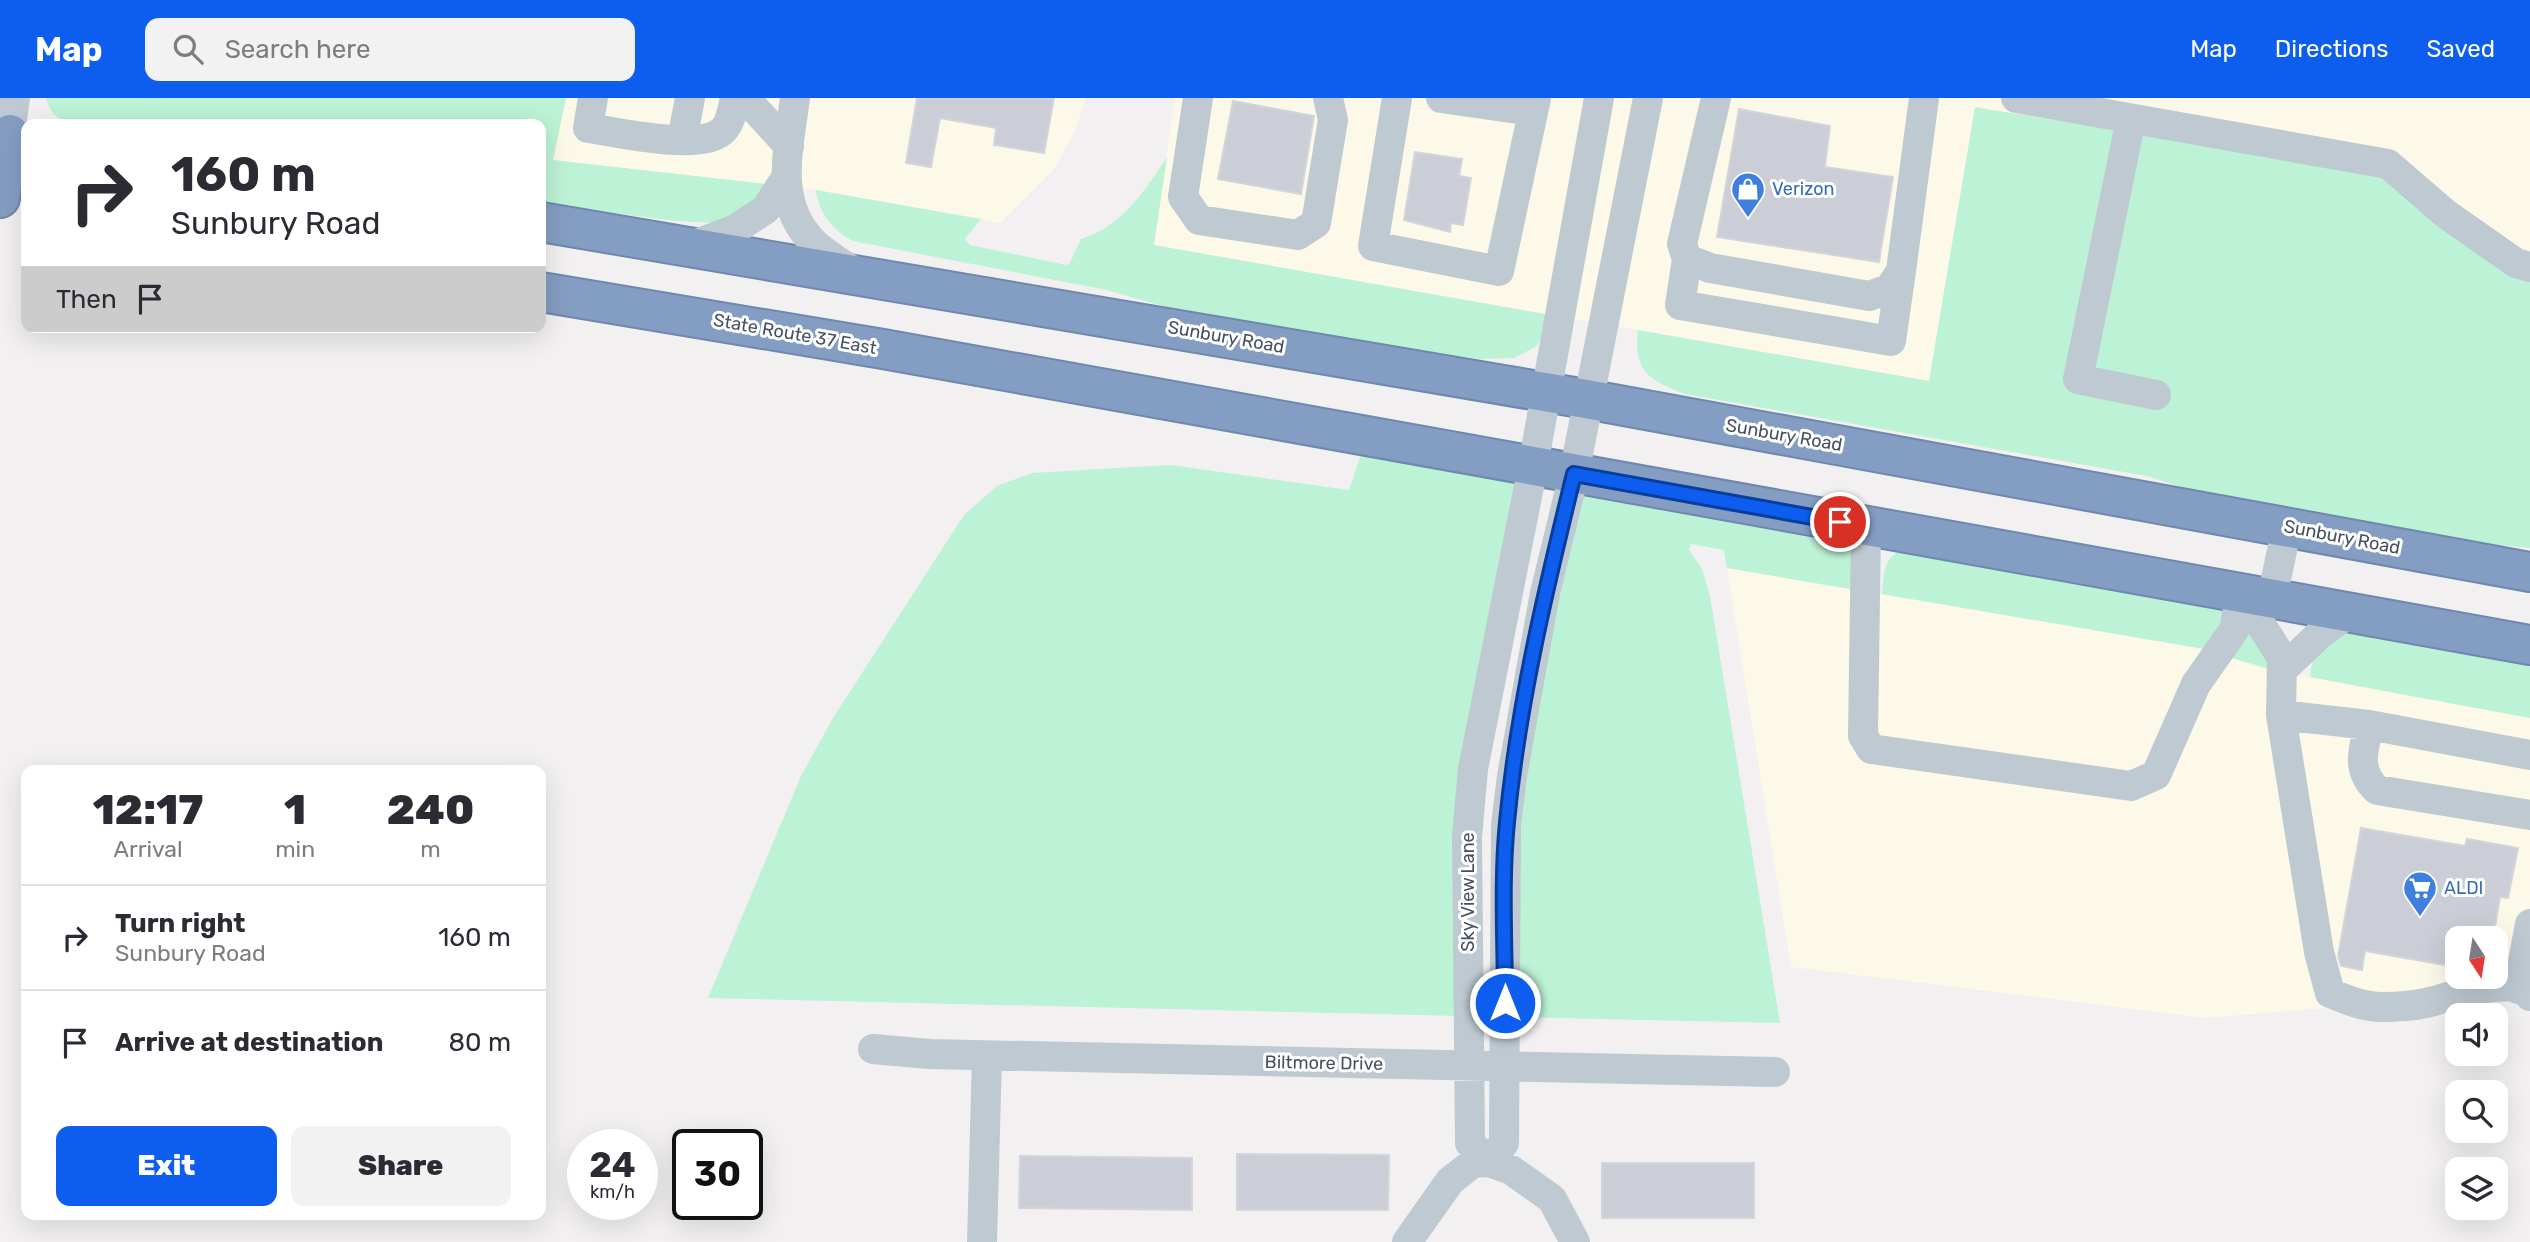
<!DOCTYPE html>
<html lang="en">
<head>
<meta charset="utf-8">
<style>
  body { margin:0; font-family:Rubik,sans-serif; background:#f2f2f3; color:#2b2b33; height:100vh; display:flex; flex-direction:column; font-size:26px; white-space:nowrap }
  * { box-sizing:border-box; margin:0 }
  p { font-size:23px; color:#7c7c81 }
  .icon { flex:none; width:38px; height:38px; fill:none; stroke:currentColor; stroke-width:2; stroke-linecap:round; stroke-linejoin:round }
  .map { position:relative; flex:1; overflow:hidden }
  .sheet { position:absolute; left:21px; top:667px; width:525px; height:455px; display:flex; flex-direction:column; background:#fff; border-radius:14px; box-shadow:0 7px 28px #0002 }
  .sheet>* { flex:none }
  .hud { position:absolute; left:21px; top:21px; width:525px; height:214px; border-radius:14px; box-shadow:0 7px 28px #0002; background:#fff; color:#2b2b33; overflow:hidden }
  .needle { width:46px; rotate:168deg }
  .buttons { position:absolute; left:2445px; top:828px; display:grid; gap:14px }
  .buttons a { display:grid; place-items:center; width:63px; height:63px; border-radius:14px; background:#fff; box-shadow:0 7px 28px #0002; font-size:35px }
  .speed { position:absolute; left:567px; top:1031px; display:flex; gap:14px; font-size:35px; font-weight:700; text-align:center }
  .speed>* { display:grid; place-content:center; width:91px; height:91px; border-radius:50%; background:#fff; box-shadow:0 7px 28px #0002; line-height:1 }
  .speed small { font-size:18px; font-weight:400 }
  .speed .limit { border:4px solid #111; border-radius:10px; background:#fff; color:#111 }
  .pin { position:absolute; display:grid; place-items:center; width:60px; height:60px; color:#fff; margin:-30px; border:4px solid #fff; border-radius:50%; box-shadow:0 2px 7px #0007 }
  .me { position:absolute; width:77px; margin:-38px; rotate:0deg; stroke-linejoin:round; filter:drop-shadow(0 0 5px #0008) }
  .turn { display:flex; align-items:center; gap:24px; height:147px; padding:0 35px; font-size:32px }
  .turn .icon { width:91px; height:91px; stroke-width:2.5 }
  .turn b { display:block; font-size:49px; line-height:60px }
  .then { display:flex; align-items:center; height:66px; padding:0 35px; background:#0003; gap:14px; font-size:26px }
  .eta { display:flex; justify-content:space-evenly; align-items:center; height:119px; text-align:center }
  .eta b { font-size:42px; font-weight:800; line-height:49px }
  .cta { display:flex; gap:14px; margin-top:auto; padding:14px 35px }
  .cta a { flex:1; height:80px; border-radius:14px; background:#0d5eef; color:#fff; font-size:28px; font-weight:800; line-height:80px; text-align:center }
  .cta a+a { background:#f2f2f3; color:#2b2b33 }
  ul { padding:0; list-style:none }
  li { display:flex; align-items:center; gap:21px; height:105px; padding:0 35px; border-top:2px solid #e1e1e2 }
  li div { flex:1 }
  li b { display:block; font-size:26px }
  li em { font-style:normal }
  header { display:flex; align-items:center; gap:42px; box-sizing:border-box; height:98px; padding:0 35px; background:#0d5eef; color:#fff }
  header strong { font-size:33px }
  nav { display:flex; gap:38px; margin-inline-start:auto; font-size:24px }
  .search { width:490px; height:63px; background:#f2f2f3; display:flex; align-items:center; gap:18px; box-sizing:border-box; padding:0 24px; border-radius:14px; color:#7c7c81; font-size:26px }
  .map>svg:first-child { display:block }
  .commercial { fill:#fdf9e9; fill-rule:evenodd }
  .green { fill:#bcf2d5 }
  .building { fill:#cbced6; stroke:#d3d5dc; stroke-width:2 }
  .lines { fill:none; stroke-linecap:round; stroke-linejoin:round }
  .highway-casing { stroke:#6f88ad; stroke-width:42 }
  .minor { stroke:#bfc9d2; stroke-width:30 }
  .highway { stroke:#849dc2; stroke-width:38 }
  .route-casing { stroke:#083d9b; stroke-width:18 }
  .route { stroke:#0d5eef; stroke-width:12 }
  .labels { text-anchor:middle; stroke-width:6; stroke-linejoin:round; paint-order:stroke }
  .shop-label { font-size:18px; fill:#366cbe; stroke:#fff; text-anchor:start }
  .street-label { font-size:18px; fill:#46515f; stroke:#fff }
</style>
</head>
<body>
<header>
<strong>Map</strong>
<div class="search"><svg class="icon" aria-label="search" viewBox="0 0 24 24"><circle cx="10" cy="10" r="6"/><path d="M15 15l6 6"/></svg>Search here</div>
<nav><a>Map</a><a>Directions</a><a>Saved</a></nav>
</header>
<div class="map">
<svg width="2530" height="1144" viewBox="0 0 2530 1144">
  <rect width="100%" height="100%" fill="#f2f0f0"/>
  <!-- commercial -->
  <path class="commercial" d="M566,0H1086L1075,32L1055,70L1000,125L816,92L553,62Z
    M1175,0H2530V183L1976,9L1929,283L1153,147Z
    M1727,470L2204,551L2264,571L2530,620V912L2513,903L2462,905L2400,925L2325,910L2206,920L1791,869ZM2457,840H2496V878H2457Z"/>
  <!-- green -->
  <path class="green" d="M46,0H566L553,62L766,86C762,99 742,117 728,122C704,132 573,108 541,103V26H72C57,21 50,15 46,0Z
    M1975,9L2359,72L2381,79L2530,183V450L2478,445L2206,397L2147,378L1685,296C1649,282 1633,273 1638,232L1929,283Z
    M1167,59L1154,147L1550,217L1546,236L1535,249L1514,260L1479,261L1291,235L1187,215L1107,192L853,143C833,132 819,116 816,92L981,121L965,141L970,147L1066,167L1070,165L1081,141C1121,129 1145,93 1167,59Z
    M1363,351L1523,380L1468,654L1462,918L708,900L801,678L833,620L964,417L997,388L1032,375L1170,367L1349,392Z
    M1576,390L1841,438L1853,449L1861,493L1727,470L1724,452L1691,446L1689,452L1702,471L1710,498L1780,925L1510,919L1513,738Z
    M1905,451L2233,513L2204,551L1882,496C1884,475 1882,459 1905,451Z
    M2344,530L2530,563V620L2310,579L2313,560Z
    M2248,531L2281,574L2228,559Z"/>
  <!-- building -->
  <path class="building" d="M917,0H1054L1044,55L994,47L996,30L940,20L931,69L906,65Z
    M1233,3L1314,18L1301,96L1218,81Z
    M1739,11L1830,28L1825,69L1893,79L1879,164L1717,139Z
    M1415,54L1462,61L1459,78L1471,80L1463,127L1451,125L1450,134L1404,122Z
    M2361,730L2465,748L2467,741L2518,750L2508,800L2500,799L2493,840H2457V869L2365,853L2362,872L2341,868L2338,858Z
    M1237,1056L1389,1057L1388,1112H1237Z
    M1020,1058L1192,1060V1112L1019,1110Z
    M1602,1065H1754V1120H1602Z"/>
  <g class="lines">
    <!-- highway casing -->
    <g class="highway-casing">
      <path id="highway" d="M0,100L10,36
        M541,124L1586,301L2530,474
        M541,194L883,251L2530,547"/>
    </g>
    <!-- minor -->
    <path class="minor" d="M593,0L588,30C618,34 697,53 721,34C731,27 732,12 735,0
      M745,0L789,48
      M795,0C789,50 773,104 813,144C825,156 843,166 857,176
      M1198,0L1183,99L1199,122L1298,137L1316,125L1333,22L1328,0
      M1397,0L1373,148L1499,173L1536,0
      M1441,0L1533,13
      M1716,0L1682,146L1687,161L1710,170L1869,198L1889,191L1901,173L1924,0
      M2016,0L2388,66L2446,116L2516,165L2530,169
      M2131,21L2078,281L2156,297
      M10,36L15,0
      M682,42L690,0
      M691,148L736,131L766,111L785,81
      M1687,161L1680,207L1891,243L1901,173
      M1866,429L1863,638L1871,651L2131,688L2156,677L2196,586L2234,532L2241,495
      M2241,495L2282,560L2281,617L2319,854L2330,895C2347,902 2364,909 2382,909C2396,909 2412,908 2426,905C2448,900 2513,876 2530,898
      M2272,500L2287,429
      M2284,570L2321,535L2350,514
      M2281,617L2369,627L2530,657
      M2369,627C2363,653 2356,672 2377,692L2530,717
      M2518,891L2530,826
      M873,951L929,956L1775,974
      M1489,1064L1470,1045L1467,739L1473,671L1533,368L1599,0
      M1489,1064L1504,1045L1506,727L1512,678L1545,495L1574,376L1648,0
      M982,1144L987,958
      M1407,1144L1450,1083L1473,1065L1489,1064L1511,1072L1552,1101L1575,1144"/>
    <!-- highway -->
    <use href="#highway" class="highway"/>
  </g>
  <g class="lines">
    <!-- route casing -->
    <g class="route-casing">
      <path id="route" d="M1505,905C1505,846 1501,784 1507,724C1518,607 1546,490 1574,376L1840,424"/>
    </g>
    <!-- route -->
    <use href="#route" class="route"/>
  </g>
  <!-- icons -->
  <defs>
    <g id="shop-pin" transform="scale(1.75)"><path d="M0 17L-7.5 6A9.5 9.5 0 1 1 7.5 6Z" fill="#3f7fe0" stroke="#fff"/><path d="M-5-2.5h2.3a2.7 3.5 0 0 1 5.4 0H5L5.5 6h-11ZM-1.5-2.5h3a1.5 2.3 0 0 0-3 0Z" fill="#fff"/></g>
    <g id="supermarket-pin" transform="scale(1.75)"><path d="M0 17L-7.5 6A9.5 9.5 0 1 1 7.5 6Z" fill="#3f7fe0" stroke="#fff"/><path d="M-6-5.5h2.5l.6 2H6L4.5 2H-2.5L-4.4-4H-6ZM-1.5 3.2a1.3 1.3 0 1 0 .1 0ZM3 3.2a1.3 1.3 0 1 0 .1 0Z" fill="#fff"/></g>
  </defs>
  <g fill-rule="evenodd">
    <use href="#shop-pin" x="1748" y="91"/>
    <use href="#supermarket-pin" x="2420" y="790"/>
  </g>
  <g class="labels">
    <!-- shop labels -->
    <g class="shop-label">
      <text x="1772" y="97">Verizon</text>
      <text x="2444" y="796">ALDI</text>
    </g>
    <!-- street labels -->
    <g class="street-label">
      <text transform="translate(795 236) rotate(10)" y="6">State Route 37 East</text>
      <text transform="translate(1226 239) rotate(10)" y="6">Sunbury Road</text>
      <text transform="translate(1784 337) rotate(10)" y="6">Sunbury Road</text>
      <text transform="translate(2342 439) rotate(11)" y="6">Sunbury Road</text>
      <text transform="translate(1468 794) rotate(-90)" y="6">Sky View Lane</text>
      <text transform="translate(1324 965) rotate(1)" y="6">Biltmore Drive</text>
    </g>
  </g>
</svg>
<div class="buttons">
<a><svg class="needle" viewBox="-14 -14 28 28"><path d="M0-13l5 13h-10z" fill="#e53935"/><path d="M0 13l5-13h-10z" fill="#7c7c81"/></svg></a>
<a><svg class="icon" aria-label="sound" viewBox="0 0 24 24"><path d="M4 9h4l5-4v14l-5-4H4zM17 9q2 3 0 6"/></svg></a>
<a><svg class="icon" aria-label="search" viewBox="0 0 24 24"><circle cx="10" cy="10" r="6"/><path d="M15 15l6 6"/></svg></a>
<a><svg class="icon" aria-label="layers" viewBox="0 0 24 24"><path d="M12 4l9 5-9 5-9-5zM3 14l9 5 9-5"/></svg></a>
</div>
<div class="speed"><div>24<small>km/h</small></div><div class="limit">30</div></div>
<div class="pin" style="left:1840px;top:424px;background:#d93025"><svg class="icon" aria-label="arrive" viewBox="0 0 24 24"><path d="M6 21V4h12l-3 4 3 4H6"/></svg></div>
<svg class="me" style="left:1505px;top:905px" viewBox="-20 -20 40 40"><circle r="17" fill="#0d5eef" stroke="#fff" stroke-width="3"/><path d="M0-11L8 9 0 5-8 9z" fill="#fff"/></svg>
<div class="hud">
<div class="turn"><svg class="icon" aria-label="right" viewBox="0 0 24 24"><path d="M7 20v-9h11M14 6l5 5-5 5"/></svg><div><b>160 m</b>Sunbury Road</div></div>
<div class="then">Then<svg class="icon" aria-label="arrive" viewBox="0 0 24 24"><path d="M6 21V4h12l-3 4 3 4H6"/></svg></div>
</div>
<section class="sheet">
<div class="eta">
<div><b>12:17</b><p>Arrival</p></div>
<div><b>1</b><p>min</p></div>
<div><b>240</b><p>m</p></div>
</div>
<ul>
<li><svg class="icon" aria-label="right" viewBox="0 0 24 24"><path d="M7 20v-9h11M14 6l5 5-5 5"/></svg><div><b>Turn right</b><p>Sunbury Road</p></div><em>160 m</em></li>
<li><svg class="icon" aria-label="arrive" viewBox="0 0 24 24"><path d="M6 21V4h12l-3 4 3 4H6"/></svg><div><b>Arrive at destination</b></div><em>80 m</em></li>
</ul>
<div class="cta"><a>Exit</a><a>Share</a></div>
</section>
</div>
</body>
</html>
